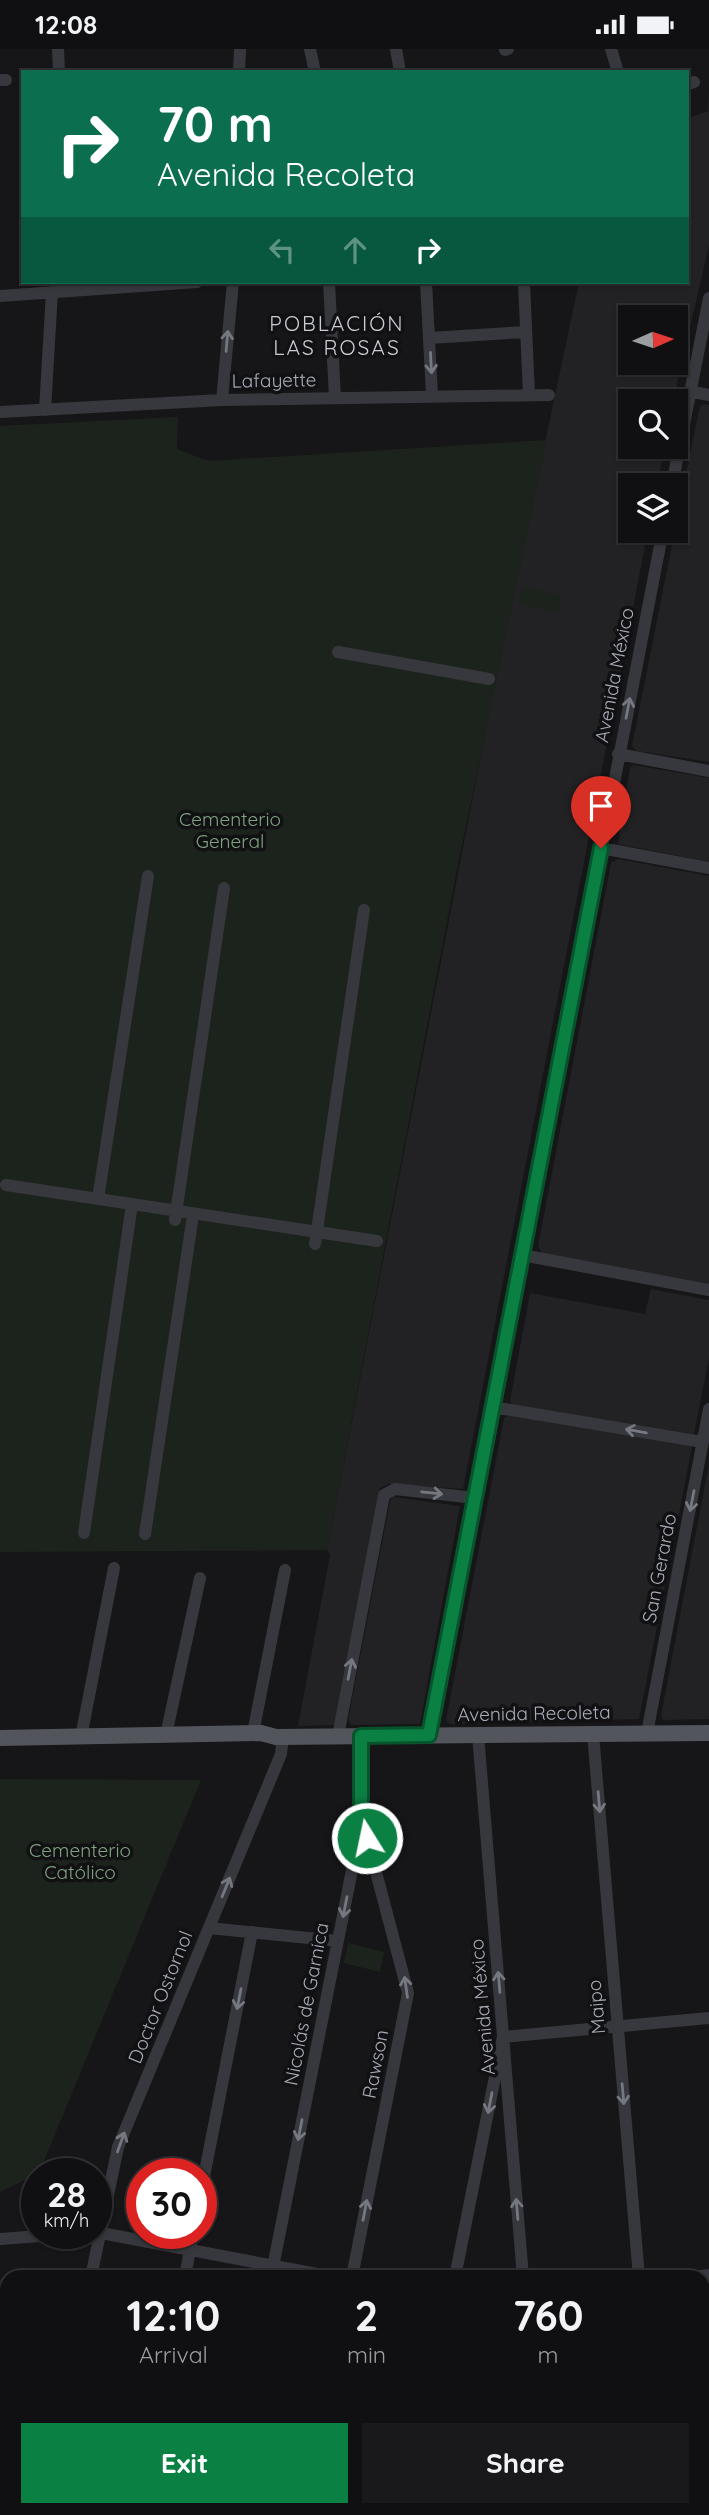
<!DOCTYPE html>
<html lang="en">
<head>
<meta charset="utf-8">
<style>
  body { margin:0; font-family:Quicksand,sans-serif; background:#19191b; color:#f1f3f6; height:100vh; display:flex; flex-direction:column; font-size:26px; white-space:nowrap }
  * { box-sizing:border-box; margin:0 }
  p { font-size:23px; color:#9c9d9f }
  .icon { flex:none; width:38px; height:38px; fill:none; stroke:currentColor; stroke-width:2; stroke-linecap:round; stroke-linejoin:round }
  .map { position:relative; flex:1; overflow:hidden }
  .panel { position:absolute; left:0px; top:2221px; width:710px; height:247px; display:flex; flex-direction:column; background:#101012; border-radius:21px 21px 0 0; box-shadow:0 2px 5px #0004,0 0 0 2px #303032 }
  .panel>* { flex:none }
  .top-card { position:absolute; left:21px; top:21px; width:668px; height:214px; border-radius:0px; box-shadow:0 2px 5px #0004,0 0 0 2px #303032; background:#0b6e4f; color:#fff; overflow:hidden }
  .needle { width:46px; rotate:87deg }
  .fabs { position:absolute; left:618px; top:256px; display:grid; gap:14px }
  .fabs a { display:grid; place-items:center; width:70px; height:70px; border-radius:0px; background:#101012; box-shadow:0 2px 5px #0004,0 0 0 2px #303032; font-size:35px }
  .speed { position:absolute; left:21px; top:2109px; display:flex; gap:14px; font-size:35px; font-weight:700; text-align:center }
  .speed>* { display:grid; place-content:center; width:91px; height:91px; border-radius:50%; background:#101012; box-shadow:0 2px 5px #0004,0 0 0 2px #303032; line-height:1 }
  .speed small { font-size:18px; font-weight:400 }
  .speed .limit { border:10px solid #d22; background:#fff; color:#111 }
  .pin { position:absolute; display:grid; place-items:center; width:60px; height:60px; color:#fff; margin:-72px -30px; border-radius:50% 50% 50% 0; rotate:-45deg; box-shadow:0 0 7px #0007 }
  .pin .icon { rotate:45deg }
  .me { position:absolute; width:77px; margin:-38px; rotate:350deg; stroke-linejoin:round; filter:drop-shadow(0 0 5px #0008) }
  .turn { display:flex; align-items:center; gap:24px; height:147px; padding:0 21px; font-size:32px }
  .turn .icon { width:91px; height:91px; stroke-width:2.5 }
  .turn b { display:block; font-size:49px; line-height:60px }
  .lanes { display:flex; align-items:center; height:66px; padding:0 21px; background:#0003; justify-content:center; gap:35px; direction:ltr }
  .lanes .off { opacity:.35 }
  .eta { display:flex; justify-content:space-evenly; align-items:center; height:119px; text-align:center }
  .eta b { font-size:42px; font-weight:700; line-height:49px }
  .button { display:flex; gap:14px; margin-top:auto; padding:14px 21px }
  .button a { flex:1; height:80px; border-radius:0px; background:#0b8043; color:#fff; font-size:28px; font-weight:700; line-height:80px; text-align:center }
  .button a+a { background:#19191b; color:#f1f3f6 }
  .status { display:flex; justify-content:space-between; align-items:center; height:49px; padding:0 35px; background:#101012; direction:ltr }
  .status svg { height:19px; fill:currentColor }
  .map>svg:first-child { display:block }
  .built { fill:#222225; fill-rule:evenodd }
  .green { fill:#1c231d }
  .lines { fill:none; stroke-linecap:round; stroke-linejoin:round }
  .minor { stroke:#37383d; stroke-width:12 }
  .major { stroke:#53555c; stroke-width:16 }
  .oneway { stroke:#757881 }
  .route-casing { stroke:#07532c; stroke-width:18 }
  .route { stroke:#0b8043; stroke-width:12 }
  .labels { text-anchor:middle; stroke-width:7; stroke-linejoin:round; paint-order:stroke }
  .street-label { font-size:19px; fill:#a8adb8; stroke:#111113 }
  .park-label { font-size:19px; fill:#7fa381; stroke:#111113 }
  .neighbourhood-label { font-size:21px; letter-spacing:2px; fill:#c9ccd4; stroke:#111113 }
</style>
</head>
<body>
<div class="status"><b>12:08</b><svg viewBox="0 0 49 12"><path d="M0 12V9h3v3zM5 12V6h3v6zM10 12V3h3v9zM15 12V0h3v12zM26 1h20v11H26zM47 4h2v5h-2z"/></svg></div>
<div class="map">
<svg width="709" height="2466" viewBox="0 0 709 2466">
  <rect width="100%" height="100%" fill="#161618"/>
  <!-- built -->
  <path class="built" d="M709,41V196L673,352H630V397H665L657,436H630V481H648L463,1440L389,1435L380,1439L336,1676L298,1677L330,1506L327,1501L505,582L579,233H688V69L708,62ZM630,268H676V313H630Z
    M705,355L709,356V713L637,702L632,697L693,390L700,357Z
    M634,716L709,729V813L618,795L630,718Z
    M618,810L709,827V1236L542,1204L538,1197L611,814Z
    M651,1240L709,1251V1309L694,1385L512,1356L510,1352L530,1244L645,1265Z
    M509,1366L689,1394L692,1398L639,1670L450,1675L446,1671L504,1369Z
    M709,1415V1670L663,1671L661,1666Z
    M394,1448L460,1457L420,1675L351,1676L348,1671L390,1452Z"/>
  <!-- green -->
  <path class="green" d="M178,368L177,400L208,412L547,391L457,820L327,1501L0,1503V377Z
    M522,538L561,546L557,563L519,555Z
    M0,1730L201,1731L39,2124L0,2143Z
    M348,1894L384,1903L380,1923L344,1914Z"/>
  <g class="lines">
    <!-- minor -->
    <path class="minor" d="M58,0L59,23
      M310,0L315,23
      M396,0L400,23
      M611,0L618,23
      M505,1L508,0
      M239,23L240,0
      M0,31H6
      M688,35L694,33
      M329,233L335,349
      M426,233L432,347
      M524,233L529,346
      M0,247L197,233
      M429,289L526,283
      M689,342L709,346
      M222,351L233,233
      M45,361L52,243
      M0,363L222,351L549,346
      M672,436L709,249
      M338,603L489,630
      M618,705L709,722
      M601,799L709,819
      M6,1136L377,1192
      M98,1150L148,827
      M175,1171L224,839
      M315,1195L364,861
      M522,1206L709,1241
      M493,1358L703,1393
      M84,1484L131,1162
      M145,1485L192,1173
      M253,1684L285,1521
      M647,1684L709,1360
      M593,1685L639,2228
      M166,1686L200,1529
      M430,1686L663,481
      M478,1686L523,2228
      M338,1687L384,1446L395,1440L475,1449
      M81,1688L114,1519
      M209,1879L338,1892
      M201,2143L252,1883
      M96,2183L333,2228
      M0,2190L79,2184
      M91,2228L118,2098L281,1705L283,1688
      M185,2228L193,2184
      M271,2228L358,1791L361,1687
      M352,2228L408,1944L363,1774
      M455,2228L503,1988L709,1969
      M692,2228L709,2226
      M0,2349L7,2342
      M542,2460V2466
      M659,2460V2466
      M43,2466L44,2460
      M138,2466L139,2460
      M224,2466L225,2460
      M307,2466L308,2460
      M407,2466L408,2460"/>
    <!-- major -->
    <path class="major" d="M0,1689L261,1684L276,1688L709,1684"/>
  </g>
  <!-- one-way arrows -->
  <defs><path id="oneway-shaft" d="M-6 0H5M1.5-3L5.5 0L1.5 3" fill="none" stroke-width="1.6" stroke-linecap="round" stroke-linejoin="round" transform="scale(1.75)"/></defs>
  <g class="oneway">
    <use href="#oneway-shaft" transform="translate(227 292) rotate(-85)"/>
    <use href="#oneway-shaft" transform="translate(431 314) rotate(87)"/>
    <use href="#oneway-shaft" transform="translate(628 659) rotate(-79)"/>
    <use href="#oneway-shaft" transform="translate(636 1382) rotate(-170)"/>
    <use href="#oneway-shaft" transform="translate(432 1444) rotate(6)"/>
    <use href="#oneway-shaft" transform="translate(692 1452) rotate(101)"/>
    <use href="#oneway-shaft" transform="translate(350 1620) rotate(-79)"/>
    <use href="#oneway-shaft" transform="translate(599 1753) rotate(85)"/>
    <use href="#oneway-shaft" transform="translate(226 1838) rotate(-68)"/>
    <use href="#oneway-shaft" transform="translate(345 1858) rotate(101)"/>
    <use href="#oneway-shaft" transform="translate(499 1933) rotate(-95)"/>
    <use href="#oneway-shaft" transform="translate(406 1938) rotate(-98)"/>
    <use href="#oneway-shaft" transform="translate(239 1950) rotate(101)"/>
    <use href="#oneway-shaft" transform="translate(623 2045) rotate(85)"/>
    <use href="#oneway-shaft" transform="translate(490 2054) rotate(101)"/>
    <use href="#oneway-shaft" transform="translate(300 2081) rotate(101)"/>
    <use href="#oneway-shaft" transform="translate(121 2093) rotate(-70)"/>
    <use href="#oneway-shaft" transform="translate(517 2160) rotate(-95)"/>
    <use href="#oneway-shaft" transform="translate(365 2161) rotate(-79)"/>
  </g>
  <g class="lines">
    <!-- route casing -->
    <g class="route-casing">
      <path id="route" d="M367,1789L361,1766V1687L429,1686L601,799"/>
    </g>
    <!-- route -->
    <use href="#route" class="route"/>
  </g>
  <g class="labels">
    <!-- street labels -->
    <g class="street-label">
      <text transform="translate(274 331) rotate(-1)" y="7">Lafayette</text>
      <text transform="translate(614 626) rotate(-79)" y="7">Avenida México</text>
      <text transform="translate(659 1519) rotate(-79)" y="7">San Gerardo</text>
      <text transform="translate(534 1664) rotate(-1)" y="7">Avenida Recoleta</text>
      <text transform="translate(160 1948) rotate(-68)" y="7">Doctor Ostornol</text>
      <text transform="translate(306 1955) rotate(-79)" y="7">Nicolás de Garnica</text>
      <text transform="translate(482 1958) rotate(-95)" y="7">Avenida México</text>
      <text transform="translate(596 1958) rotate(-95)" y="7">Maipo</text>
      <text transform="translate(375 2015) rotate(-79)" y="7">Rawson</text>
    </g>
    <!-- park labels -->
    <g class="park-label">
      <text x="230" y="777">Cementerio<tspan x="230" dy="22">General</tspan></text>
      <text x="80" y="1808">Cementerio<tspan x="80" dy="22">Católico</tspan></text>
    </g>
    <!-- neighbourhood labels -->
    <g class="neighbourhood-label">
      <text x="337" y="282">POBLACIÓN<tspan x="337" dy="24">LAS ROSAS</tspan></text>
    </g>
  </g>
</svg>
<div class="fabs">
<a><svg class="needle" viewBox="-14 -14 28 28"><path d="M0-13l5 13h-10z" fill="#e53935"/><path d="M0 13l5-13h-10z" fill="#9c9d9f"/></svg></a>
<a><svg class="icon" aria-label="search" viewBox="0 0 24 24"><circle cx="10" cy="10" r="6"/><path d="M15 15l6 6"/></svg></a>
<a><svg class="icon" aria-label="layers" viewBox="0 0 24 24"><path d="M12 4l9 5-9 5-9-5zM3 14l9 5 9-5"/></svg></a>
</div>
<div class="speed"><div>28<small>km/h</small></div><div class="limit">30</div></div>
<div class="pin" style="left:601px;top:799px;background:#d93025"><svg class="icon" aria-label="arrive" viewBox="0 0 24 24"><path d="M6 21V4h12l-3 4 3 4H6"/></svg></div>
<svg class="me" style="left:367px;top:1789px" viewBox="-20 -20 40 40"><circle r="17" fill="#0b8043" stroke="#fff" stroke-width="3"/><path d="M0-11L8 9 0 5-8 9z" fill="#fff"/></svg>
<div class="top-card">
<div class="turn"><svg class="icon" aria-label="right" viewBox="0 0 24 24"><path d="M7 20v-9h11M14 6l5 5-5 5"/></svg><div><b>70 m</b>Avenida Recoleta</div></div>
<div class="lanes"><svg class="icon off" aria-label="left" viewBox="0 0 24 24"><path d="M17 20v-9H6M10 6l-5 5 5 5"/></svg><svg class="icon off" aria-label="ahead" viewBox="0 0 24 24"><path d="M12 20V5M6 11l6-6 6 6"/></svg><svg class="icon" aria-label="right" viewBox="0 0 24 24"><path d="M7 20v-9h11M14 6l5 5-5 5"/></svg></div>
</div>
<section class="panel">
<div class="eta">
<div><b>12:10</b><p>Arrival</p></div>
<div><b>2</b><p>min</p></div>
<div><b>760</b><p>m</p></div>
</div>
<div class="button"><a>Exit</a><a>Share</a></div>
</section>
</div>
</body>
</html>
